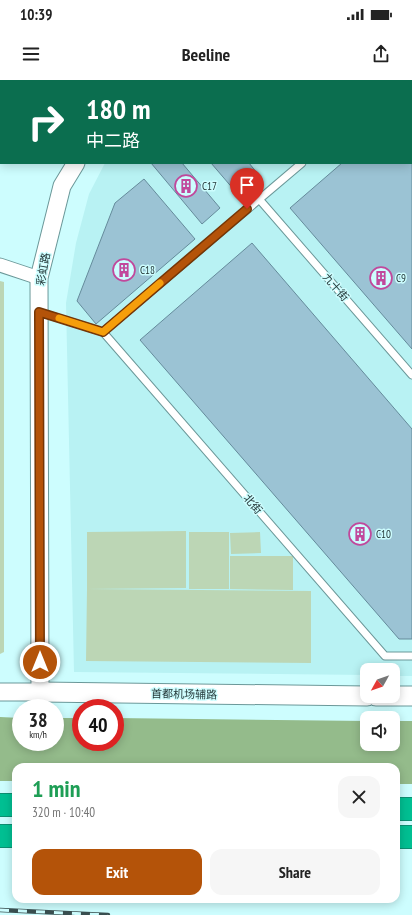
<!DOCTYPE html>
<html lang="en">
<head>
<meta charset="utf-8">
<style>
  body { margin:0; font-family:"PT Sans Narrow","Noto Sans SC",sans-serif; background:#f6f6f6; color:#222; height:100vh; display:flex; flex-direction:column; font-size:15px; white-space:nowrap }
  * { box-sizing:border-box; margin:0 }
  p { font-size:13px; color:#767676 }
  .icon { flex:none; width:22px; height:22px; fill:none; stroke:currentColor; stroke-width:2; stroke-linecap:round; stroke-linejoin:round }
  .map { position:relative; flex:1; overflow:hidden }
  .drawer { position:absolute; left:12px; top:683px; width:388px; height:140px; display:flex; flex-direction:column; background:#fff; border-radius:12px; box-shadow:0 2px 10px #0003 }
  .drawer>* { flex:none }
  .guide { position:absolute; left:0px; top:0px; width:412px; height:84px; box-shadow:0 2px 10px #0003; background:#0b6e4f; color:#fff; overflow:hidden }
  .needle { width:26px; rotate:230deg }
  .tools { position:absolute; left:360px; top:583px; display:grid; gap:8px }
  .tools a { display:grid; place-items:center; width:40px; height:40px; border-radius:8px; background:#fff; box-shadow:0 2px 10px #0003; font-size:20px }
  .speed { position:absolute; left:12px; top:619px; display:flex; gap:8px; font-size:20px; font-weight:700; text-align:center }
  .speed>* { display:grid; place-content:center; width:52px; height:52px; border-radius:50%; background:#fff; box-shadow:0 2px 10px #0003; line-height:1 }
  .speed small { font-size:10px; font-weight:400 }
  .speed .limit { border:6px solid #d22; background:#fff; color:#111 }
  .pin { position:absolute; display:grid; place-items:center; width:34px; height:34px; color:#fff; margin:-41px -17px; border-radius:50% 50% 50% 0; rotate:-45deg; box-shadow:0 0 4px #0007 }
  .pin .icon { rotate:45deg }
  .me { position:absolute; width:44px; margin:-22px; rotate:0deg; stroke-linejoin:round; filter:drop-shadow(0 0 3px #0008) }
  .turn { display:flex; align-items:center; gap:14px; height:84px; padding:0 20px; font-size:18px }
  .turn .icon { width:52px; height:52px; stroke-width:2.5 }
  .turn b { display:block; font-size:28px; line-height:34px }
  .round { display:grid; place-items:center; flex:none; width:42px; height:42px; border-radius:12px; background:#f6f6f6 }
  .head { display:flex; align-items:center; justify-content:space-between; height:68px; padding:0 20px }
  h1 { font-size:24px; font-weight:800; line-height:30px; color:#1e9e55 }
  .action { display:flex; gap:8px; margin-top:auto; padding:8px 20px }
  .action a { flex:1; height:46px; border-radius:12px; background:#b45309; color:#fff; font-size:16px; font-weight:800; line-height:46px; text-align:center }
  .action a+a { background:#f6f6f6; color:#222 }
  .status { display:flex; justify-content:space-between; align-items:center; height:28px; padding:0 20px; background:#fff; direction:ltr }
  .status svg { height:11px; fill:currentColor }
  header { display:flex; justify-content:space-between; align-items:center; height:52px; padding:0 20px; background:#fff; font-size:18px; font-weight:800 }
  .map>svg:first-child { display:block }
  .built { fill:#b8f2f3 }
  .green { fill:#bcd6b5 }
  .forest { fill:#94bb8b }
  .building { fill:#9bc3d4; stroke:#658b9b }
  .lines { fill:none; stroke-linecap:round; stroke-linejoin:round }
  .service-casing { stroke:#6b9899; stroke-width:9 }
  .minor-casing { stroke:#6b9899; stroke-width:15 }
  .tertiary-casing { stroke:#6b9899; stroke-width:19 }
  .secondary-casing { stroke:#6b9899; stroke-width:21 }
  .motorway-casing { stroke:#0d8f72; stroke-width:24 }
  .service { stroke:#fff; stroke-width:7 }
  .minor { stroke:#fff; stroke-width:13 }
  .tertiary { stroke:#fff; stroke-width:17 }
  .secondary { stroke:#fff; stroke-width:19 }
  .motorway { stroke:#00bf92; stroke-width:22 }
  .rail-casing { stroke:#394f50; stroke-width:4.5 }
  .rail { stroke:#cdfdfe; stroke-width:3; stroke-dasharray:9; stroke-linecap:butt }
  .route-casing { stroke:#753606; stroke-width:10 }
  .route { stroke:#b45309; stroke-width:7 }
  .slow { stroke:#f59e0b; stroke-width:7 }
  .labels { text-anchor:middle; stroke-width:3; stroke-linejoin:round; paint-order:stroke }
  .poi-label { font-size:11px; fill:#243738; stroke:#cdfdfe; text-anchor:start }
  .street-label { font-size:11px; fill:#243738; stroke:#cdfdfe }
</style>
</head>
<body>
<div class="status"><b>10:39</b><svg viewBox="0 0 49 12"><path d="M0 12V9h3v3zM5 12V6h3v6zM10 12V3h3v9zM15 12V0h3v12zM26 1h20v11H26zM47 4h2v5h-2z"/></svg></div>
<header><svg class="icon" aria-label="menu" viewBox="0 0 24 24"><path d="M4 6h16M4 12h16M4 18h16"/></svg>Beeline<svg class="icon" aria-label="share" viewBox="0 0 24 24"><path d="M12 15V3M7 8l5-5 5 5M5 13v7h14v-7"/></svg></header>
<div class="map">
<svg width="412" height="835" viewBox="0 0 412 835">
  <rect width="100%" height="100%" fill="#cdfdfe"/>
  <!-- built -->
  <path class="built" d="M158,0H412V596H393V590H367V595L74,592L66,223L76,163L89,114L105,83H411V1H157Z"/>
  <!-- green -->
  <path class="green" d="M0,201L4,202V572L0,574Z
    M186,451V508L87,509V452Z
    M189,452H229V509H189Z
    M260,452L261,473L231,474L230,453Z
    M230,476H293V510L230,509Z
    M87,509L311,511V583L86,581Z"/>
  <!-- forest -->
  <path class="forest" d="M0,637L21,638V662H55V638H81V662H115V638L367,641V664H393V641H412V704H396V687H16V701H0Z"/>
  <!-- building -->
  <path class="building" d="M235,0H379L377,1H233Z
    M411,47L412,48V269L290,128L342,83H411Z
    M151,83H182L220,128L202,144Z
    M211,83H249L257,93L235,111Z
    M144,99L195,159L96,244L77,221L115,123Z
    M252,163L412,349V559H399L140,260Z"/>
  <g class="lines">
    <!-- service casing -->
    <g class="service-casing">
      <path id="service" d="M398,1L399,0
        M259,119L412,295
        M39,232L103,252L302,83
        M103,252L385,576H412"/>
    </g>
    <!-- minor casing -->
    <g class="minor-casing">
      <path id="minor" d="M0,185L39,198"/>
    </g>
    <!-- tertiary casing -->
    <g class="tertiary-casing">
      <path id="tertiary" d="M132,1L133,0
        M0,612H40L39,198L62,106L76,83"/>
    </g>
    <!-- secondary casing -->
    <g class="secondary-casing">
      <path id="secondary" d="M40,612L367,616
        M376,616H412"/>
    </g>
    <!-- motorway casing -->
    <g class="motorway-casing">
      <path id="motorway" d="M0,725H16
        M396,729H412
        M0,756H16
        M396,757H412"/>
    </g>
    <!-- service -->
    <use href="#service" class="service"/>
    <!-- minor -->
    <use href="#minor" class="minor"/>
    <!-- tertiary -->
    <use href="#tertiary" class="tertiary"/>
    <!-- secondary -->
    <use href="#secondary" class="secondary"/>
    <!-- motorway -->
    <use href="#motorway" class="motorway"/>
    <!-- rail casing -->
    <g class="rail-casing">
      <path id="rail" d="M0,830L108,835"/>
    </g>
    <!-- rail -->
    <use href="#rail" class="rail"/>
  </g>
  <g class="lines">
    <!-- route casing -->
    <g class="route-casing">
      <path id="route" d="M40,582L39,232L103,252L247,129"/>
    </g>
    <!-- route -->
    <use href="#route" class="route"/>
    <!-- slow -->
    <path class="slow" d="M59,238L103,252L160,203"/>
  </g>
  <!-- icons -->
  <defs>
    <g id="building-ring" transform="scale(1.15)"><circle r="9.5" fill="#cdfdfe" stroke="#c1489c" stroke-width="1.5"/><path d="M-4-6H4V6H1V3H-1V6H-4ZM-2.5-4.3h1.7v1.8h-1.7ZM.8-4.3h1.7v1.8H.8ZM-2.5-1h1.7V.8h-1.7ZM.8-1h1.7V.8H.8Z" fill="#c1489c"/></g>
  </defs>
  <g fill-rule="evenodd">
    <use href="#building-ring" x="186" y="106"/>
    <use href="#building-ring" x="124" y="190"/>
    <use href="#building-ring" x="381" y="198"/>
    <use href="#building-ring" x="360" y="454"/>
  </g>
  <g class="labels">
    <!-- poi labels -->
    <g class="poi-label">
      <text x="202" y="110">C17</text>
      <text x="140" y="194">C18</text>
      <text x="396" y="202">C9</text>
      <text x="376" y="458">C10</text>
    </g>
    <!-- street labels -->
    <g class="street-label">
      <text transform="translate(43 189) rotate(-80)" y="4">彩虹路</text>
      <text transform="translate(336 207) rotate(49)" y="4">九十街</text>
      <text transform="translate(253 424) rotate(49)" y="4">北街</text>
      <text transform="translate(184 614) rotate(1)" y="4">首都机场辅路</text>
    </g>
  </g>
</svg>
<div class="tools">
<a><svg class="needle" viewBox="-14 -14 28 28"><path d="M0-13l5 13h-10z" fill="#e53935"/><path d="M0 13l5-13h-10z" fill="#767676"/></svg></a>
<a><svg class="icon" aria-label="sound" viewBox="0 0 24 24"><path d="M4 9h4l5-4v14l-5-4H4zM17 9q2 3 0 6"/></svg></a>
</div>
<div class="speed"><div>38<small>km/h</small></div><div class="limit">40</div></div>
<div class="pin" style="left:247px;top:129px;background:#d93025"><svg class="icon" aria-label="arrive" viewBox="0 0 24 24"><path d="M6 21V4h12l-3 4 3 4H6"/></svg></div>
<svg class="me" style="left:40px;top:582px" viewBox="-20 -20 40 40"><circle r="17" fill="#b45309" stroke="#fff" stroke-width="3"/><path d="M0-11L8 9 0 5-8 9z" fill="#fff"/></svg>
<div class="guide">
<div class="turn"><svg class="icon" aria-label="right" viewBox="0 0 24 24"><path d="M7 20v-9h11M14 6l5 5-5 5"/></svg><div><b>180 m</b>中二路</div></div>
</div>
<section class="drawer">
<div class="head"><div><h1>1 min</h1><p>320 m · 10:40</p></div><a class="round"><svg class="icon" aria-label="close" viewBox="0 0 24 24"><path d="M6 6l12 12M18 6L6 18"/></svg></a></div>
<div class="action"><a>Exit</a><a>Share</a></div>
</section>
</div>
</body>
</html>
